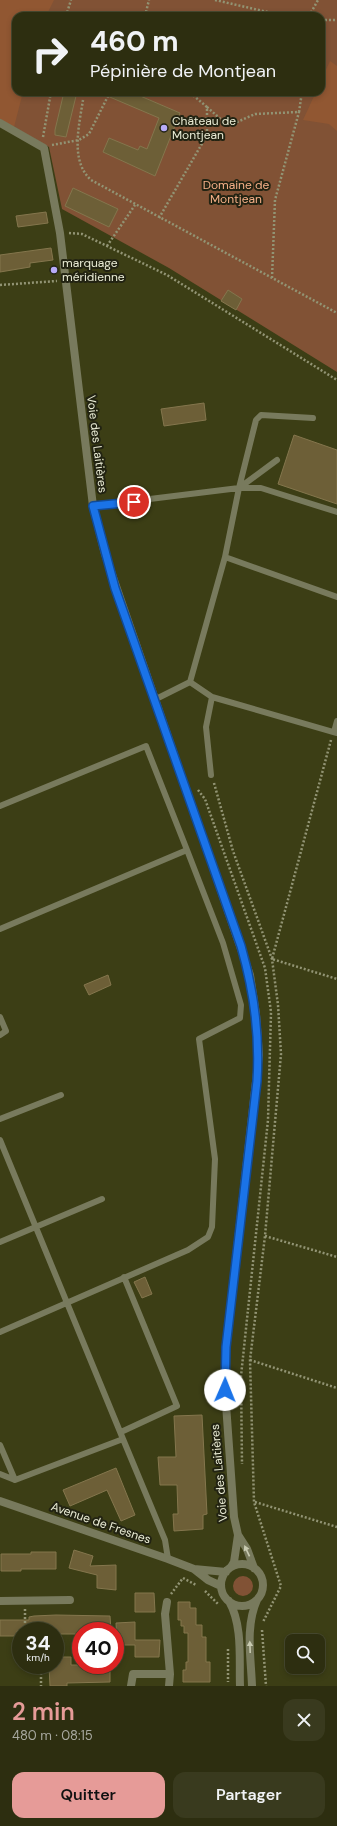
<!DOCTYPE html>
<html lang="fr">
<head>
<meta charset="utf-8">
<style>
  body { margin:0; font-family:"DM Sans",sans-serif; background:#393a1e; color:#f1f3f6; height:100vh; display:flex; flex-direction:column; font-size:15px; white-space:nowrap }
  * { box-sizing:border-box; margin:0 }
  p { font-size:13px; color:#a7a89f }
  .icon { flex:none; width:22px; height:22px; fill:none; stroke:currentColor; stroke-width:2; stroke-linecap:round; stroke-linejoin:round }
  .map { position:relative; height:1686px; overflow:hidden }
  .sheet { display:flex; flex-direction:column; background:#2d2e10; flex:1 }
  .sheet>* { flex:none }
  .hud { position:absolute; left:12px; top:12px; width:313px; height:84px; border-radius:12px; box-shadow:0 2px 6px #0003,0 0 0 1px #484a30; background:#2d2e10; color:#f1f3f6; overflow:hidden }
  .buttons { position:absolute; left:285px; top:1634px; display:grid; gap:8px }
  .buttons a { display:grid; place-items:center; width:40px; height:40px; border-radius:8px; background:#2d2e10; box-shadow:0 2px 6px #0003,0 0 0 1px #484a30; font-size:20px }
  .speed { position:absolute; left:12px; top:1622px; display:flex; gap:8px; font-size:20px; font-weight:700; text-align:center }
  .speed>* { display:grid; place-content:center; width:52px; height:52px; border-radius:50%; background:#2d2e10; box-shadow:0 2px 6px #0003,0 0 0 1px #484a30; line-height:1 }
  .speed small { font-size:10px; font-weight:400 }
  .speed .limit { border:6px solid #d22; background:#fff; color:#111 }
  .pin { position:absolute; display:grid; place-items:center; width:34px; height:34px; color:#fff; margin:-17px; border:2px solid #fff; border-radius:50%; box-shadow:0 1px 4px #0007 }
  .me { position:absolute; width:44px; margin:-22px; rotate:1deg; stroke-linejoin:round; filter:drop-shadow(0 0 3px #0008) }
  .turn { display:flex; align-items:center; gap:14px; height:84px; padding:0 12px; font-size:18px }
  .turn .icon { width:52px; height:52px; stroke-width:2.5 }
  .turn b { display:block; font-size:28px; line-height:34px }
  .round { display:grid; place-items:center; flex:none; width:42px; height:42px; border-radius:12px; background:#393a1e }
  .head { display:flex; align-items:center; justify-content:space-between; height:68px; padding:0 12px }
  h1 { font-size:24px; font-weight:600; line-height:30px; color:#e69b98 }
  .button { display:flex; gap:8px; margin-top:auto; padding:8px 12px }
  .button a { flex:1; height:46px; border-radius:12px; background:#e69b98; color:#111; font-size:16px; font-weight:600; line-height:46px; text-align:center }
  .button a+a { background:#393a1e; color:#f1f3f6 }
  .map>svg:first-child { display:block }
  .green { fill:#815235; fill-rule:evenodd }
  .forest { fill:#915732 }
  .building { fill:#6d5f37; stroke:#84764d }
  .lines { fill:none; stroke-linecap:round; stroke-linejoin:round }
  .path { stroke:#929474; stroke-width:2.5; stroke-dasharray:2 2; stroke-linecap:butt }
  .service { stroke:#787a5d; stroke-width:6 }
  .minor { stroke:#787a5d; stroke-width:8 }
  .tertiary { stroke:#787a5d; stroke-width:8 }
  .oneway { fill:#c8cab1 }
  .route-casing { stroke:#114b97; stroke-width:10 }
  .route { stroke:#1a73e8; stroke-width:7 }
  .poi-dot { fill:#b7abf7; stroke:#222312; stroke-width:1.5 }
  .labels { text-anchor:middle; stroke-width:4; stroke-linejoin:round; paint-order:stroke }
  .poi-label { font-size:12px; fill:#eaecd5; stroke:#222312; text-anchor:start }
  .park-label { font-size:12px; fill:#f6b088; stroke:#222312 }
  .street-label { font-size:12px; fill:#eaecd5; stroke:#222312 }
</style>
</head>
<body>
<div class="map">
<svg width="337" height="1686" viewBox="0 0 337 1686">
  <rect width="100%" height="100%" fill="#3c3e15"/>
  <!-- green -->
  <path class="green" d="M0,0H337V372L169,268L62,209L49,147L0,119ZM16,16H321V92H16Z
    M233 1586a10 10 0 1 1 20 0a10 10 0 1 1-20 0Z"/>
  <!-- forest -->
  <path class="forest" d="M0,0H54L46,16H16V92H23L14,127L0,119Z
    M330,61L337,66V131L329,124L303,120L316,92H321V81Z"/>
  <!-- building -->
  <path class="building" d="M64,92H77L66,137L55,135V130Z
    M98,92H131L180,113L155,176L103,152L109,138L138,150L140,146L147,149L159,118Z
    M73,188L118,209L109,227L65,206Z
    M46,212L48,223L18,227L16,216Z
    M51,248L53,260L30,263V267L0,272V255Z
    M228,290L242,299L236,310L221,301Z
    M204,403L206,420L164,426L161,409Z
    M294,435L337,450V504L278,484Z
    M108,975L111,985L89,995L84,985Z
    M145,1277L152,1294L142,1298L134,1282Z
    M202,1415L207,1514L203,1515V1529L174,1531L173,1514H178L177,1485H160L158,1457H176L174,1416Z
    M116,1468L135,1515L121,1521L107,1490L70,1506L63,1490Z
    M74,1550L93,1556L90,1566L116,1565V1590L97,1588V1575L69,1568Z
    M31,1552H56V1569H21V1571H1V1554H31Z
    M135,1593H154L155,1612H135Z
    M178,1602H190V1608H196V1625H202V1637H206V1662H210V1682H183V1670H186V1662H188V1633H184V1626H181V1620H178Z
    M56,1615L110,1616L111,1631H81V1634H55V1631H17V1636H0V1620H29V1617L34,1616Z
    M135,1622V1640H160L159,1657H135V1645H120L117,1643L116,1623Z
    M55,1657H71V1665H110V1682L67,1683V1686H50L49,1666L55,1665Z"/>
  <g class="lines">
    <!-- path -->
    <path class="path" d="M215,0L285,16
      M66,16L71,0
      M145,16L149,0
      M309,16L318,0
      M321,20H337
      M83,100C79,126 70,161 91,180L337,313
      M207,107L225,123H235L255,114L299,112L302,92
      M43,137L51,92
      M52,145L79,140L89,134L110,92
      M159,218L207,135V107L194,96L185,92
      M69,233L82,234L167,275L337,380
      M107,246L135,205
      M272,278L275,200L299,112
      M0,285L57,281
      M331,740L272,959L337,979
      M214,783L233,851L272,959L278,1005L281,1054L265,1236L250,1360L254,1502L281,1586L263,1622
      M198,790L205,799L265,968L271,1012L268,1120L241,1376L242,1464
      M265,1236L337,1257
      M250,1360L337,1388
      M255,1502L337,1527
      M205,1591L218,1604
      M171,1594L183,1578L196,1585
      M25,1609V1631
      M262,1630L266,1686
      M228,1649V1682
      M41,1665V1686"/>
    <!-- service -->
    <path class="service" d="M239,488L277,460
      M93,506L239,488H261L337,512
      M225,557L239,488L256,420L261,415L313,418
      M190,682L212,697L337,733
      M154,700L190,682L225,557L337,597
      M334,732L337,721
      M211,775L206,727L212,697
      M0,806L146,746L187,850
      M0,929L187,850L223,943L241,1005L240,1018L199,1039L215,1159L212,1227L208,1237L188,1250L0,1332
      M0,1017L6,1031L0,1035
      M0,1119L61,1095
      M0,1140L123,1439
      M0,1242L102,1199
      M121,1432L177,1406L124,1277
      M0,1445L15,1480L123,1439L165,1540L168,1559
      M0,1474L15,1480"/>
    <!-- minor -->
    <path class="minor" d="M0,1601L70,1600
      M167,1602L165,1614L170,1674
      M131,1686L133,1674H170L169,1686"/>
    <!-- tertiary -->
    <path class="tertiary" d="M0,123L44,148L60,233L93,506L105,554L250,975L256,1014L259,1055L226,1347L225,1390L234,1517L238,1535L247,1549L254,1568
      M0,1501L168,1559L194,1569L208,1580L221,1586
      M221 1585a21 21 0 1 1 42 0a21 21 0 1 1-42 0Z
      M231,1567L234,1562L238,1535
      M194,1569L226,1572
      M229,1601C243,1626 239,1659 240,1686
      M252,1686C251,1657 245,1627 257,1600"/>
  </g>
  <!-- one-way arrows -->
  <defs><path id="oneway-solid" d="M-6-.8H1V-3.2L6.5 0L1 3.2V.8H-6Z"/></defs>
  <g class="oneway">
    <use href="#oneway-solid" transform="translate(247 1551) rotate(-115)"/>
    <use href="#oneway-solid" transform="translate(250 1647) rotate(-92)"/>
  </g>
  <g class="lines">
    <!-- route casing -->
    <g class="route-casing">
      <path id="route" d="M134,502L93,506L115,588L241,946C254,991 260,1035 257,1081L226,1347L225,1390"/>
    </g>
    <!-- route -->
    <use href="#route" class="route"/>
  </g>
  <!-- markers -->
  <g class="poi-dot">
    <circle cx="164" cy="128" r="4"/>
    <circle cx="54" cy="270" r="4"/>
  </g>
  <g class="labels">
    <!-- poi labels -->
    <g class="poi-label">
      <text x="172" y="125">Château de<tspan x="172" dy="14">Montjean</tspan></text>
      <text x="62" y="267">marquage<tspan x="62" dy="14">méridienne</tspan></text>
    </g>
    <!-- park labels -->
    <g class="park-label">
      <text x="236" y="189">Domaine de<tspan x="236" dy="14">Montjean</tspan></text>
    </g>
    <!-- street labels -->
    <g class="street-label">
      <text transform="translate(97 444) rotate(83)" y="4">Voie des Laitières</text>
      <text transform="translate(219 1473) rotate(-95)" y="4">Voie des Laitières</text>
      <text transform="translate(101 1523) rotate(19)" y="4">Avenue de Fresnes</text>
    </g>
  </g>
</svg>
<div class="buttons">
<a><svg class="icon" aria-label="search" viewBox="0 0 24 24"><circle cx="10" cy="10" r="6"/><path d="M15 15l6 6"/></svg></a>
</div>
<div class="speed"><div>34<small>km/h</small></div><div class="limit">40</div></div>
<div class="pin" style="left:134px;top:502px;background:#d93025"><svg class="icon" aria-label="arrive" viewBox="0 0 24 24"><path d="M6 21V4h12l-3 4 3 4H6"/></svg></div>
<svg class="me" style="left:225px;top:1390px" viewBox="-20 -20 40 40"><circle r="19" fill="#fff"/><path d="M0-13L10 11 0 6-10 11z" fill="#1a73e8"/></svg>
<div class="hud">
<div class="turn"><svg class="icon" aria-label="right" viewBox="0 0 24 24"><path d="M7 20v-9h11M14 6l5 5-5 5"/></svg><div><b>460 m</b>Pépinière de Montjean</div></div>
</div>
</div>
<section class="sheet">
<div class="head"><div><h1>2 min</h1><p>480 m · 08:15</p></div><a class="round"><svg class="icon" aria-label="close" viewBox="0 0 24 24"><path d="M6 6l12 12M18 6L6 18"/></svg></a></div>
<div class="button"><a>Quitter</a><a>Partager</a></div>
</section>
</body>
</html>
